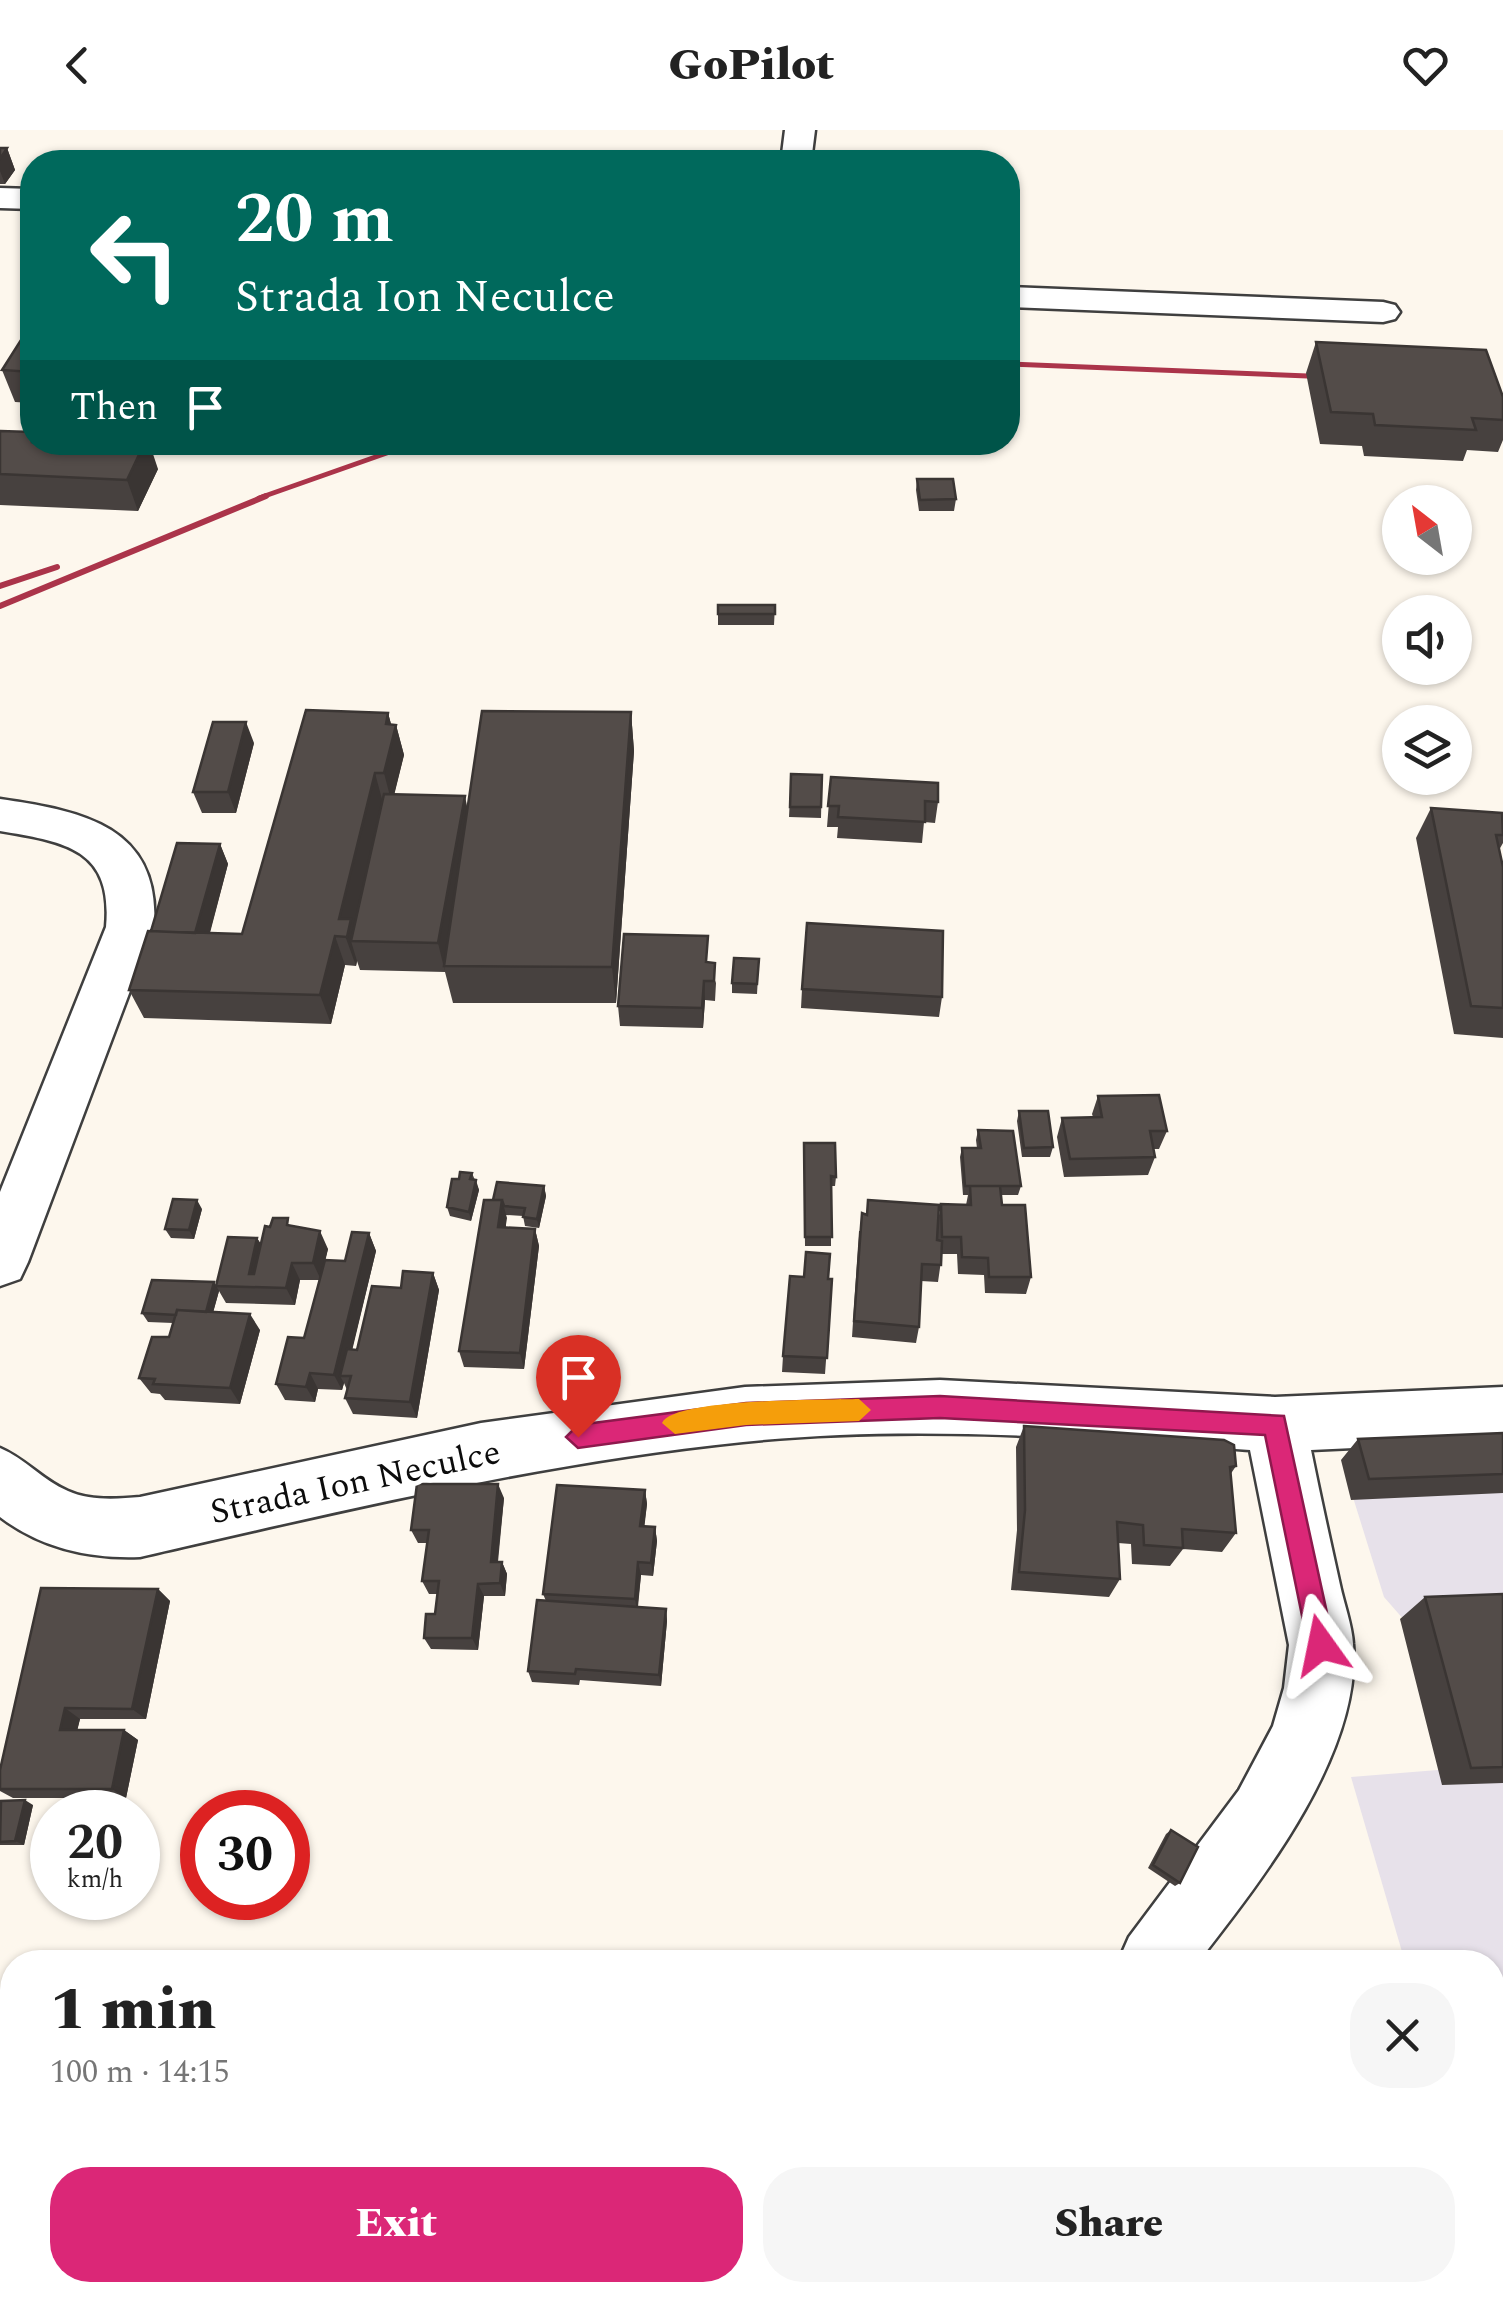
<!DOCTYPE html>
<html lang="en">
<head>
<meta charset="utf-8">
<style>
  body { margin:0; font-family:Spectral,serif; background:#f6f6f6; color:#222; height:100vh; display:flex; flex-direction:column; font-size:38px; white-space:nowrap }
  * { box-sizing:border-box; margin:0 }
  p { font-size:32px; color:#767676 }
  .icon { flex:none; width:55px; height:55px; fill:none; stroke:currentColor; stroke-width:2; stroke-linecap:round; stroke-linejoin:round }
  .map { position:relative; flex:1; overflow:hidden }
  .details { position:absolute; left:0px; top:1820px; width:1505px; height:352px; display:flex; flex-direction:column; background:#fff; border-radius:40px 40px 0 0; box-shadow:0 2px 8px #0004 }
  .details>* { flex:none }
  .guide { position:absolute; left:20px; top:20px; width:1000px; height:305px; border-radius:40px; box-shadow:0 2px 8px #0004; background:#00695c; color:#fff; overflow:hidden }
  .needle { width:65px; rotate:329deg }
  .controls { position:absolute; left:1382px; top:355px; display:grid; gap:20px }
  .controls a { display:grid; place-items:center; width:90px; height:90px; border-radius:50%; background:#fff; box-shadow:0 2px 8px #0004; font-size:50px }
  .speed { position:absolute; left:30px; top:1660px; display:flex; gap:20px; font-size:50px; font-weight:700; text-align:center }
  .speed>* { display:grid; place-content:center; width:130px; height:130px; border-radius:50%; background:#fff; box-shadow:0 2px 8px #0004; line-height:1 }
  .speed small { font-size:25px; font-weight:400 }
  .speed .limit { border:15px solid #d22; background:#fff; color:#111 }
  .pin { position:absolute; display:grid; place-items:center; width:85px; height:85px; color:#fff; margin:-102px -42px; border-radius:50% 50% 50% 0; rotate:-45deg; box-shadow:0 0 10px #0007 }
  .pin .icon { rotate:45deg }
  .me { position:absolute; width:110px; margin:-55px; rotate:348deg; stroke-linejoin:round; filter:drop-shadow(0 0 8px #0008) }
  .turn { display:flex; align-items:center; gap:35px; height:210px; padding:0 50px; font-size:45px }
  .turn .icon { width:130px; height:130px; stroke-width:2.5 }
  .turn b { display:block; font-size:70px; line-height:85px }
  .then { display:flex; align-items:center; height:95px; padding:0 50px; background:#0003; gap:20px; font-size:38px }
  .round { display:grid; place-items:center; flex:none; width:105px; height:105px; border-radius:40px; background:#f6f6f6 }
  .headline { display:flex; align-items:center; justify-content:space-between; height:170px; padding:0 50px }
  h1 { font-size:60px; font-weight:800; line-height:75px }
  .button { display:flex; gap:20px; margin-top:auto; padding:20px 50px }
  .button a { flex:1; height:115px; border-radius:40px; background:#db2777; color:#fff; font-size:40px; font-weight:800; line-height:115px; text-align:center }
  .button a+a { background:#f6f6f6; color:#222 }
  header { display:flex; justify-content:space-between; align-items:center; height:130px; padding:0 50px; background:#fff; font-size:45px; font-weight:800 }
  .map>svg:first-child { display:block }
  .industrial { fill:#e7e1ea }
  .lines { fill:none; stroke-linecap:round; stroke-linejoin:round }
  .minor-casing { stroke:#3f3f3f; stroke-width:5 }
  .minor { fill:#fff; fill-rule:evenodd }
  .rail-far1 { stroke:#ab344a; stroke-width:5 }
  .rail { stroke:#ab344a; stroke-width:6 }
  .wall { fill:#47413f }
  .shaded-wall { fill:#3a3533 }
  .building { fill:#534c49; stroke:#3a3533; stroke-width:2.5 }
  .route { fill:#db2777; stroke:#8e194d; stroke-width:2.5 }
  .slow { fill:#f59e0b }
  .labels { text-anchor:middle; stroke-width:10; stroke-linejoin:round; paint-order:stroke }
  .street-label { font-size:35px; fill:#0c0c0c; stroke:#fff }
</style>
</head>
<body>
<header><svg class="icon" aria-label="back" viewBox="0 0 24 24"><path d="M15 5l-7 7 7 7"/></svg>GoPilot<svg class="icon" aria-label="heart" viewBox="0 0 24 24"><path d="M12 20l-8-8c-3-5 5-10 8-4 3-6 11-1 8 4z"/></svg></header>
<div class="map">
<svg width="1503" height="2172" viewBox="0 0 1503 2172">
  <rect width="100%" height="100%" fill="#fdf7ed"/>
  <!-- industrial -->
  <path class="industrial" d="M1503,1326V2167L1492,2131V1832H1405L1351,1647L1450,1639L1412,1499L1384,1467L1342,1332Z"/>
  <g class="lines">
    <!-- minor casing -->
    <g class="minor-casing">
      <path id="minor" d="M785,0H815L811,32H781Z
        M0,58L32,59V79L0,78Z
        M1008,157L1383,172L1395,175L1400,182L1395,189L1383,192L1008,177Z
        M0,669C82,681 161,696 154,797L28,1132L20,1149L0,1156V1062L106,797C113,719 66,712 0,701Z
        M940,1250L1275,1267L1503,1257V1311L1311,1320C1320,1365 1330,1410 1340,1455C1344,1474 1352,1495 1353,1514C1362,1624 1261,1751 1198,1832H1118L1129,1807L1239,1660L1273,1596L1284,1558L1289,1515L1250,1320C1083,1308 911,1294 743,1312C539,1333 340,1381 140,1427C89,1429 41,1418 0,1387V1318C26,1329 42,1350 68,1361C90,1371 117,1369 140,1367L481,1293L745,1257Z
        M941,2160H1022L1017,2172H936Z"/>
    </g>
    <!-- minor -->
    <use href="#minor" class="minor"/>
    <!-- rail-far1 -->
    <path class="rail-far1" d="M1008,234L1333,247
      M259,368L418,312"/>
    <!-- rail -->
    <path class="rail" d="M0,456L57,437
      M0,476L266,366"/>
  </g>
  <!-- wall -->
  <path class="wall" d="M0,18H7L15,40L5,54H0Z
    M32,199V273L15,272L2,240Z
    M1316,212L1503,267V310L1498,322L1467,320L1463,331L1364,326L1362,316L1320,314L1306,243Z
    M0,301L158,339L138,381L0,375Z
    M917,349L956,369L954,381H919L916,360Z
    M718,475H775L774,495H718Z
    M631,582L634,621L616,873H453L445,842L360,840L357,831L356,836L345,835L331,894L144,888L129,860L151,801L220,714L228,734L210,803L242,804L388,583L391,594L396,595L404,625L394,664L468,678Z
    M254,613L236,683H202L193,662Z
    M791,644L822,645L821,688L789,687Z
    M831,647L938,672L935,693L924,692L922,713L837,708L838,697H827Z
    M1431,678L1503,688V713L1499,720L1503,737V908L1454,904L1416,708Z
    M759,829L757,864L732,863V853Z
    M708,832L716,853L715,871L705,870L703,898L620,896L618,876Z
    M802,859L942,867L939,887L801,878Z
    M1098,966L1167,1001L1159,1019H1153L1155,1027L1148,1045L1064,1047L1057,1007L1062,988L1093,987L1092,984Z
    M1019,981L1053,1017L1050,1027H1022L1017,991Z
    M978,1000L1021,1056L1018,1065H1001L1002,1075L1031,1147L1026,1164L985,1163L984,1145L958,1144L957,1124H942L938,1152L921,1151L919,1197L916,1213L852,1207L859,1101L938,1091L941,1074L966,1075L968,1065H963L960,1027L962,1018H977L976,1010Z
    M804,1022L836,1047L835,1056H831V1116H805Z
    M472,1043L479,1060L471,1091L450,1086L447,1077L459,1049Z
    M544,1056L546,1066L539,1098L525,1096L523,1086L506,1085V1097L535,1099L539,1116L524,1239L464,1237L459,1221L493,1070Z
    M202,1079L194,1109L171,1108L165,1099Z
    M292,1096L328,1119L325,1130L345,1131L369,1103L376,1121L352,1219L357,1220L401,1158L433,1143L439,1160L417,1288L353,1284L345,1268L347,1260L344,1253L342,1260L318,1259L315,1272L285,1270L276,1254L304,1208L319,1150H300L295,1175L226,1173L219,1161L213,1182L260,1200L240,1274L165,1270L160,1264L151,1263L139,1248L169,1207L173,1193L148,1192L142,1183L216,1156L257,1108L261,1114Z
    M828,1149H832L825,1244L782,1242L783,1226Z
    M1024,1296L1236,1336L1230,1345L1236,1403L1222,1422L1183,1419L1170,1436L1132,1434L1131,1414L1118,1413L1120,1449L1109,1467L1011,1460L1017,1400L1016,1317Z
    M1503,1303V1363L1351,1370L1341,1330L1358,1309Z
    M645,1360L647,1374L644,1396L655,1397L657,1411L653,1446L641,1445L638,1477L666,1479L667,1491L661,1556L580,1550L579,1555L532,1552L528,1541L546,1471L543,1464Z
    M504,1368L498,1432H502L507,1444L505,1466H484L478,1520L431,1519L424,1508L435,1484L437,1464H429L422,1451L427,1413H418L411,1400Z
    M158,1459L170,1471L146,1589H80L77,1600H124L138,1610L126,1668H13L0,1661V1640Z
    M1503,1464V1653L1442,1655L1400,1489L1425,1467Z
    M33,1675L24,1715H0V1677Z
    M1171,1700L1180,1753L1175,1756L1148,1738L1166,1704Z"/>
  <!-- shaded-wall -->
  <path class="shaded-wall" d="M7,18L15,40L5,54L0,41V29Z
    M145,312H149L158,339L138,381L127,350Z
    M631,582L634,621L616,873L612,837Z
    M388,583L394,605L396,595L404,625L392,674L384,643L386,594Z
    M246,592L254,613L236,683L228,662Z
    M375,643L383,673L351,811L357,831L356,836L339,789Z
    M465,666L471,696L444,836L445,842L438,813Z
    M220,714L228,734L202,831L193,810Z
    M335,806L345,835L331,894L320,865Z
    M704,851L705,870L703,898L702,878Z
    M476,1050L479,1060L471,1091L469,1082Z
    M544,1056L546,1066L539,1098L537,1089Z
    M197,1070L202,1079L194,1109L189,1100Z
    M502,1070L507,1088L503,1114L498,1097Z
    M535,1099L539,1116L524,1239L520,1223Z
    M320,1101L328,1119L321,1150L313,1133Z
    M369,1103L376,1121L346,1246H340L344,1253L342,1260L334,1245Z
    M257,1108L267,1125L259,1157L249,1144Z
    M292,1133L300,1150L295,1175L286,1158Z
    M433,1143L439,1160L417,1288L410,1272Z
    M214,1152L219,1161L210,1194L205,1186Z
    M250,1184L260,1200L240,1274L230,1258Z
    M310,1243L318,1259L315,1272L306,1257Z
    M498,1354L504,1368L496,1445L491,1432Z
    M645,1360L647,1374L643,1409L640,1396Z
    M655,1397L657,1411L653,1446L651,1433Z
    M502,1432L507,1444L505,1466L500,1453Z
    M638,1432L641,1445L637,1481L635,1469Z
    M478,1454L484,1466L478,1520L472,1508Z
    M158,1459L170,1471L146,1589L132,1579Z
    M666,1479L667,1491L661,1556L659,1545Z
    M65,1578L80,1589L75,1610L60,1600Z
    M124,1600L138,1610L126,1668L112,1659Z
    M25,1670L33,1675L24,1715L15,1711Z
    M635,2166L648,2172H638L632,2169Z"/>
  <!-- building -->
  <path class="building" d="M0,18H7L0,29Z
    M28,199H32V242L2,240Z
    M1316,212L1486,220L1503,267V290L1472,288L1476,300L1375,295L1373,284L1331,282Z
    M0,301L32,302V312H145L127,350L0,344Z
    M917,349H953L956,369L920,370Z
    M718,475H775V484H718Z
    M306,580L388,583L386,594L396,595L384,643H375L339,789H351L347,807L335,806L320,865L129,860L148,801L242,804Z
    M482,581L631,582L612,837L444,836Z
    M213,592H246L228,662H193Z
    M791,644L822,645L821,677H790Z
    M831,647L938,653V672L925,671V692L838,687L839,676H828Z
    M384,664L465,666L438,813L351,811Z
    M1431,678L1502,683L1503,705H1496L1503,737V878L1471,876Z
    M177,713L220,714L195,803L151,801Z
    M807,793L943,801L942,867L802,859Z
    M624,804L708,806L706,832L715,833L714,851H704L702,878L618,876Z
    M734,828L759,829L757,854L732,853Z
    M1159,965L1167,1001H1150L1155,1027L1070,1029L1062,988L1102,987L1098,966Z
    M1019,981H1048L1053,1017L1024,1018Z
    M978,1000L1013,1001L1021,1056H965L962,1018H981Z
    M804,1013H835L836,1047L831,1046L832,1107H805Z
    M460,1042L472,1043L470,1049L476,1050L469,1082L447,1077L452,1049H459Z
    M497,1052L544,1056L537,1089L523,1087L525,1078L504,1076L502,1070H493Z
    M970,1056H1000L1002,1075H1025L1031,1147H989L988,1128L962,1127L961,1107H942L941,1074L971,1075Z
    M173,1069L197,1070L189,1100L165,1099Z
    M484,1070H502L498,1097L535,1099L520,1223L459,1221Z
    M868,1070L939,1075L937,1110L942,1111L941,1135L922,1134L919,1197L854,1191L862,1083L867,1085Z
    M273,1088H288L287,1095L320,1101L313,1133H292L286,1158L216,1156L228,1107L257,1108L249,1144H254L265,1096L270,1097Z
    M352,1102L369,1103L334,1245L310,1243L306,1257L276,1254L288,1207L304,1208L325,1130L345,1131Z
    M806,1122L830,1124L828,1149H832L827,1228L783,1226L790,1146L804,1147Z
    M403,1141L433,1143L410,1272L345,1268L351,1246H340L347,1219L357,1220L372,1156L401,1158Z
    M152,1150L214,1152L206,1182L177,1180L176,1185L142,1183Z
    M177,1180L250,1184L230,1258L153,1254L155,1249L139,1248L152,1207H169Z
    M1024,1296L1224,1310L1234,1315L1236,1336L1230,1337L1236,1403L1182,1399L1183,1418L1144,1415L1143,1395L1117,1392L1120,1449L1019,1442L1025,1380Z
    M1503,1303V1344L1369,1349L1358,1309Z
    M417,1354H498L491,1432H502L500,1453L478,1454L472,1508H424L426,1484H435L439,1451H422L429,1400H411Z
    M557,1355L645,1360L640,1396L655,1397L651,1433L638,1432L635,1469L543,1464Z
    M41,1458L158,1459L132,1579L65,1578L60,1600H124L112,1659H0V1640Z
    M1503,1464V1637L1471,1638L1425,1467Z
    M537,1470L666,1479L659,1545L576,1539L575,1544L528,1541Z
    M25,1670L15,1711L0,1712L1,1671Z
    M1171,1700L1198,1717L1180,1753L1153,1735Z
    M559,2160H622L621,2172H557Z
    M700,2160H816L815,2172H694Z"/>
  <!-- route -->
  <path class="route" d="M940,1266L1284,1286L1334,1515L1330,1525L1321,1529L1312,1525L1308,1515L1265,1305L940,1288L746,1295L578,1318L566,1307L578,1295L746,1273Z"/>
  <!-- slow -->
  <path class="slow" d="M859,1269L871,1280L859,1291L746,1295L675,1304L662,1293C673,1268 828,1270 859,1269Z"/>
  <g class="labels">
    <!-- street labels -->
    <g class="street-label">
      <text transform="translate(355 1351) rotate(-12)" y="12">Strada Ion Neculce</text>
    </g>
  </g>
</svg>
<div class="controls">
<a><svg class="needle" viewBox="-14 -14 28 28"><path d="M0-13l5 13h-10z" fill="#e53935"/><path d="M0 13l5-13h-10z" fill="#767676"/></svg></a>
<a><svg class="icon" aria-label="sound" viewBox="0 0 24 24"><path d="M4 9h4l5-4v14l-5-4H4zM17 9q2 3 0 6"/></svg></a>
<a><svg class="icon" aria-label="layers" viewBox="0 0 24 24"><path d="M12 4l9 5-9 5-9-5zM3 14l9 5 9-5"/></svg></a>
</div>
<div class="speed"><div>20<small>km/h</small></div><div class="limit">30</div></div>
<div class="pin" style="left:578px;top:1307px;background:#d93025"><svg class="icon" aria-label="arrive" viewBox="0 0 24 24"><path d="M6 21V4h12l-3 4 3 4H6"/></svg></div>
<svg class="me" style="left:1321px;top:1515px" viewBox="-20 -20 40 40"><path d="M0-17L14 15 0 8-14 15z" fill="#db2777" stroke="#fff" stroke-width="4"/></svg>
<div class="guide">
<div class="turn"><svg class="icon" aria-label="left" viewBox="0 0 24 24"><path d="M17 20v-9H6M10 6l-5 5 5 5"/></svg><div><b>20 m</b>Strada Ion Neculce</div></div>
<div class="then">Then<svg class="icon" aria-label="arrive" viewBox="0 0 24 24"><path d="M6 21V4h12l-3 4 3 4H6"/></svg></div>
</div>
<section class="details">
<div class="headline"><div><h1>1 min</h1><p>100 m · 14:15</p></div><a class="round"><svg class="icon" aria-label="close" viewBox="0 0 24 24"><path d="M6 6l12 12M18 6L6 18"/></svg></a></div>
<div class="button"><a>Exit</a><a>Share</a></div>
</section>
</div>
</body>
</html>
